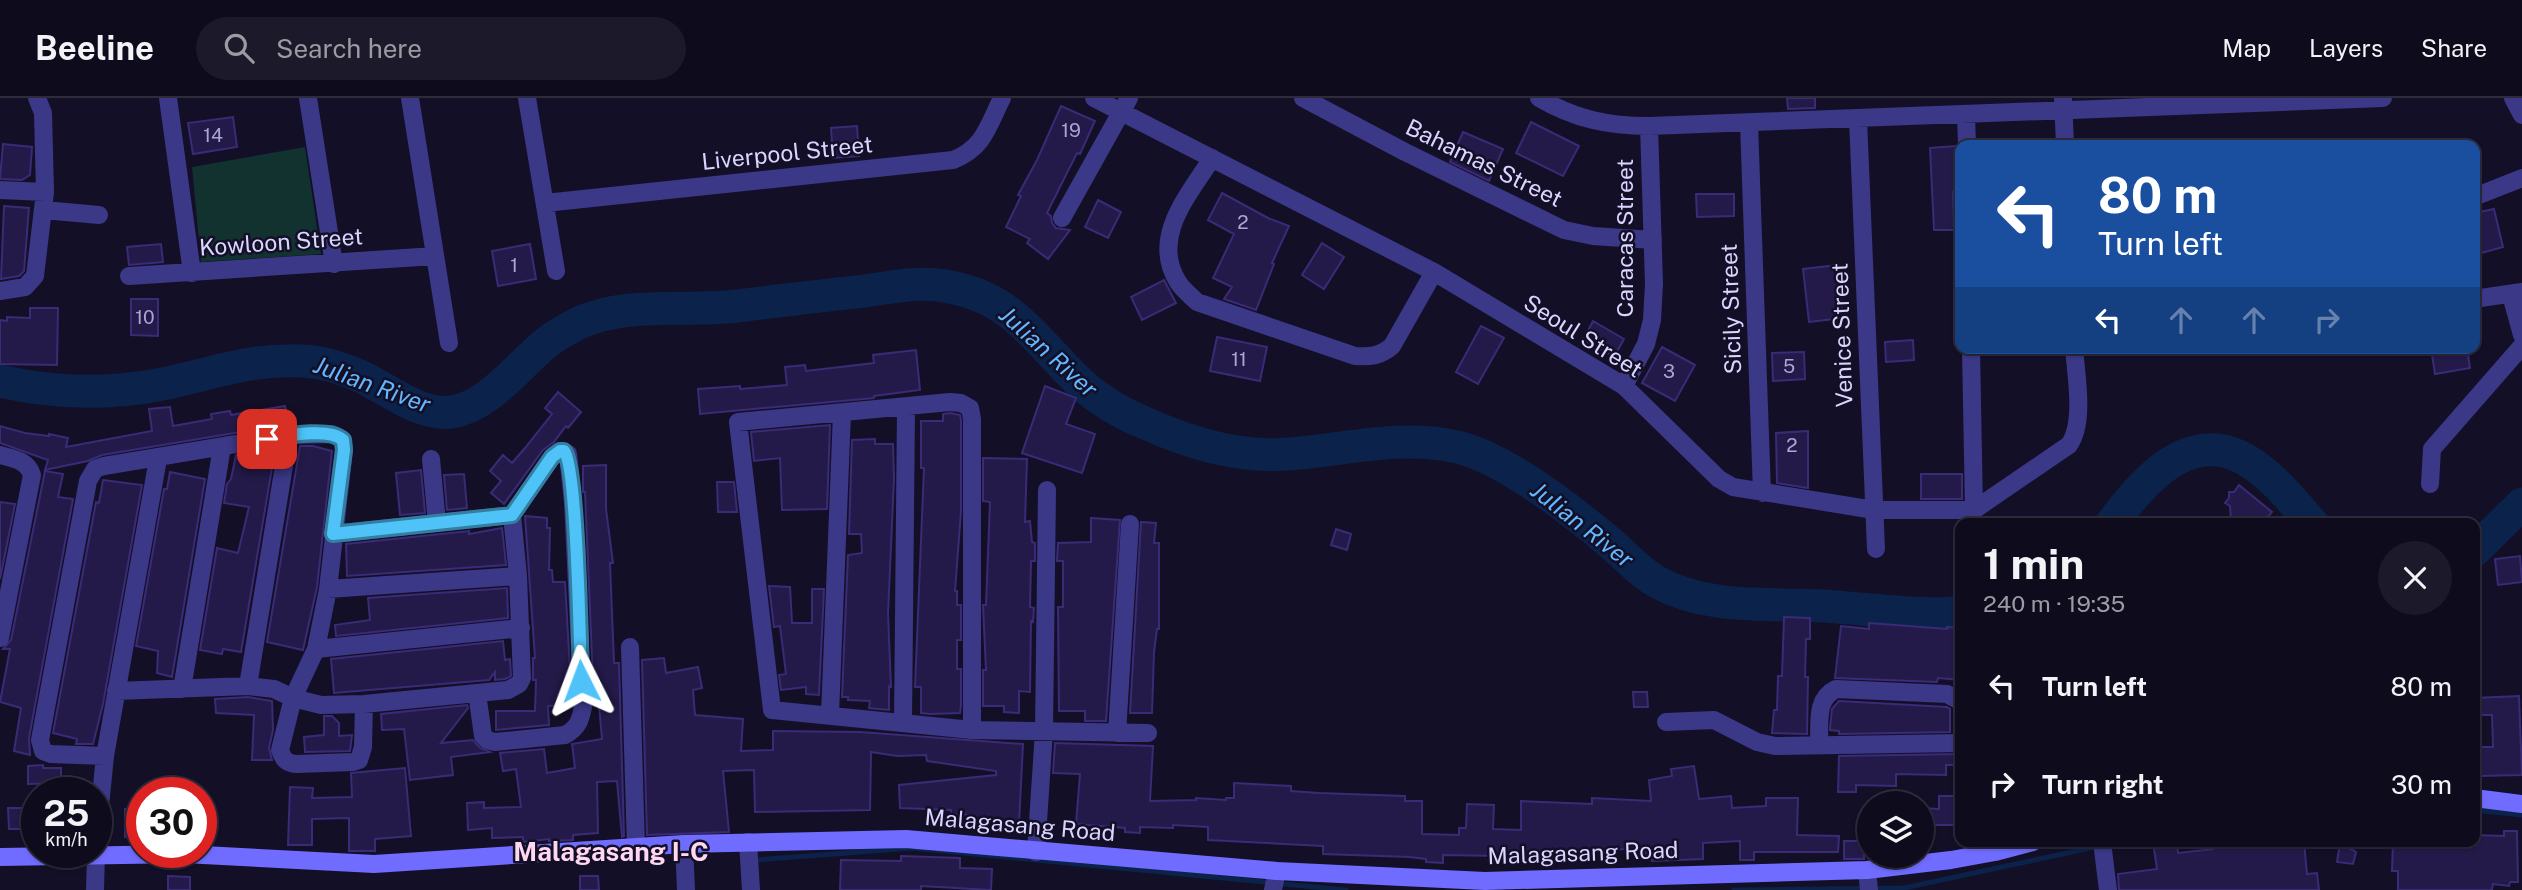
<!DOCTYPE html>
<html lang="en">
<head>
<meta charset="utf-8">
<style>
  body { margin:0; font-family:"Public Sans",sans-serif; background:#1c192a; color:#f1f3f6; height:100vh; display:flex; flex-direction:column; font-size:26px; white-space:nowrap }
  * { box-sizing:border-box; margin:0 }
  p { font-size:23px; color:#9b9ba4 }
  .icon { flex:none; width:38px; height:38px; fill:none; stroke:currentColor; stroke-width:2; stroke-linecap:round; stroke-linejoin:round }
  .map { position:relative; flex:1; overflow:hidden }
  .sheet { position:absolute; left:1955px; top:420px; width:525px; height:329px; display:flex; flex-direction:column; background:#0e0b1d; border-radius:14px; box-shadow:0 2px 5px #0004,0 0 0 2px #2e2b3b }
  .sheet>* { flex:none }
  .hud { position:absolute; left:1955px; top:42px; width:525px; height:214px; border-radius:14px; box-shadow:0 2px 5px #0004,0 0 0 2px #2e2b3b; background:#1a4fa0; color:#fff; overflow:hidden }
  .tools { position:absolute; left:1857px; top:693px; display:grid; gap:14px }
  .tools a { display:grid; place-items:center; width:77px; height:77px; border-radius:50%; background:#0e0b1d; box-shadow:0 2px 5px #0004,0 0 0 2px #2e2b3b; font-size:35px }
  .speed { position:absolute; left:21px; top:679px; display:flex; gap:14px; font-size:35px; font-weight:700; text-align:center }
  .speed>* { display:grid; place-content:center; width:91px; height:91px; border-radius:50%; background:#0e0b1d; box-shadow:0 2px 5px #0004,0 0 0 2px #2e2b3b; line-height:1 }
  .speed small { font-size:18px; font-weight:400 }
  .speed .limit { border:10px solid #d22; background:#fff; color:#111 }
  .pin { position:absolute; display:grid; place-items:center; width:60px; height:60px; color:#fff; margin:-30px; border-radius:14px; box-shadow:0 4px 10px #0006 }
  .me { position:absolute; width:77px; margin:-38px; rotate:357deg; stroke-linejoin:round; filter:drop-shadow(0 0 5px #0008) }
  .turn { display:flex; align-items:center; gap:24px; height:147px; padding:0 28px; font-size:32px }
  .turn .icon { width:91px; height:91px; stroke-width:2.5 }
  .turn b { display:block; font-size:49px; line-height:60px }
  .lanes { display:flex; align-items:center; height:66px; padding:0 28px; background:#0003; justify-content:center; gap:35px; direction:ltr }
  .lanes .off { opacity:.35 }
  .round { display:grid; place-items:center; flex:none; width:74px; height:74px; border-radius:37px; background:#1c192a }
  .head { display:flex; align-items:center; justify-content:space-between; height:119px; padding:0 28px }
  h1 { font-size:42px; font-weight:700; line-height:52px }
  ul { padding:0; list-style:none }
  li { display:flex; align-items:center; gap:21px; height:98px; padding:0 28px }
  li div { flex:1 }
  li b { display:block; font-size:26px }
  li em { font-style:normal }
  header { display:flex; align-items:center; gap:42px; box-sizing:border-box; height:98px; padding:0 35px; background:#0e0b1d; border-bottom:2px solid #2e2b3b }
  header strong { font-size:33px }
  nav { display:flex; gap:38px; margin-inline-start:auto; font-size:24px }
  .search { width:490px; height:63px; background:#1c192a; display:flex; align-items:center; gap:18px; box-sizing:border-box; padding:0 24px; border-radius:38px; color:#9b9ba4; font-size:26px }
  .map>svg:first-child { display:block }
  .green { fill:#123230 }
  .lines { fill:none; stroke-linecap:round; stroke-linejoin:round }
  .stream { stroke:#0b224a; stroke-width:5 }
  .river { stroke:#0b224a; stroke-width:33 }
  .building { fill:#231a49; stroke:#3a2b76; stroke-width:2 }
  .minor { stroke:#3b3888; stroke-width:18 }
  .secondary { stroke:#6f6cff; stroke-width:18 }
  .route-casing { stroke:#337fa1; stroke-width:18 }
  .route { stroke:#4fc3f7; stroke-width:12 }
  .labels { text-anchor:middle; stroke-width:5; stroke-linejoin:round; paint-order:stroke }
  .number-label { font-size:19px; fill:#aca6d2 }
  .street-label { font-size:23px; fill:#dad5ff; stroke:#130f27 }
  .water-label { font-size:24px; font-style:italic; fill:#63b7ff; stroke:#130f27 }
  .quarter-label { font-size:26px; font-weight:bold; fill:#ffd7f1; stroke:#130f27 }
</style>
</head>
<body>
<header>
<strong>Beeline</strong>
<div class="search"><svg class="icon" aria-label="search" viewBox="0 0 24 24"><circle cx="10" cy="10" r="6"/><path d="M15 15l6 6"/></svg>Search here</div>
<nav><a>Map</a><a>Layers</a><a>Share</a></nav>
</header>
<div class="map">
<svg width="2522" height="792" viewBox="0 0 2522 792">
  <rect width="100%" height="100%" fill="#130f27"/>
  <!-- green -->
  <path class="green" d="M305,49L321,156L201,164L192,69Z"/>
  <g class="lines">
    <!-- stream -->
    <path class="stream" d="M2474,712L2522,717
      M2111,746L2122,744
      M757,762L912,750L1346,792
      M1734,792L1904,790L2095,749"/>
    <!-- river -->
    <path class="river" d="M0,283C53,295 104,297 158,287C208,277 250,260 303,263C324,264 345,271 364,280C390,293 421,318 452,314C489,308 518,268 545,246C555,237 569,230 581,224C630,203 687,214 738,208C780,202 822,198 864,193C889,190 913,184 938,187C1008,196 1029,234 1074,279C1095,300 1118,314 1145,325C1189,345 1239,360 1288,356C1343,352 1402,336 1457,349C1504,360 1571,412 1608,443C1625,457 1638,473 1657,484C1708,512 1767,505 1823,508C1869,511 1914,518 1960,515
      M2112,425C2146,379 2194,325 2254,367C2277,383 2294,405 2312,425
      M2474,453L2522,406"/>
  </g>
  <!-- building -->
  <path class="building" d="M1787,0H1815V10L1788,11Z
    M1061,8L1095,23L1080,56L1077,55L1047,115L1051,118L1052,125L1056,130L1070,132L1048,161L1027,145L1030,141L1006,129L1021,98L1018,97L1037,62Z
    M233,19L237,49L193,56L188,25Z
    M1531,24L1579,48L1563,78L1516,55Z
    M857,28L859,58L833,60L831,30Z
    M1463,34L1503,51L1489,83L1450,64Z
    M3,46L32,49L30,77L22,82L0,81Z
    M1956,48L1958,94H1953L1954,132H1934L1930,50Z
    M1222,95L1268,120L1289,128L1272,165L1274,166L1256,212L1224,201L1232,189L1213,180L1234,136L1208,122Z
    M1696,96H1734V118L1697,119Z
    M1098,102L1121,114L1108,140L1085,129Z
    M4,108L29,110L24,173L19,178L1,181Z
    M2494,111L2503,149L2474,157V115Z
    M1322,145L1344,159L1324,191L1302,177Z
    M161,146L163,164L129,167L127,149Z
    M530,146L536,181L498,188L492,153Z
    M1837,167L1843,220L1809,224L1803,171Z
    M1164,182L1176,205L1142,222L1131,199Z
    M131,201H158V238L131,237Z
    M30,210H58L57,267L0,266V222L7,223V219L30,220Z
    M1593,223L1624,241L1614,259L1583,242Z
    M1481,228L1504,240L1478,286L1456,274Z
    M1217,239L1267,249L1260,283L1210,273Z
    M1913,242L1914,262L1886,264L1885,244Z
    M1662,249L1695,267L1675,303L1642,285Z
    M2431,250H2467L2470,270L2435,276Z
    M916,252L920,292L874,298V300L700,316L698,291L740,288V291L787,287L785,269L805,267L806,273L874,265L873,257Z
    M1804,254L1805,281L1773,283L1772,255Z
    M1045,288L1076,300L1066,326L1095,336L1082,375L1022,355Z
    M558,294L581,314L568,330L566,328L554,344L543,352L504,406L491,395L501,383L490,373L503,357L512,365L525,350L552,316L545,310Z
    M285,308L289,326L102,357L88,363L45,372L48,362L0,345V328L25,335L49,338V336L68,340L66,349L152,333L149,311L170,309L173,328L212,321L211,316L230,313L231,317Z
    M950,315L960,317L961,322V413L955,493H957V507H961V542H957V571H961V607L960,615L931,616L921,615V589H915L924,370H921V323H943V316Z
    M830,327L827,411L782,412L780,360L754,363L751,334Z
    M1808,333V390L1777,385L1776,335Z
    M875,341V346H893L894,380L888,516L891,589L889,588V612L869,610L870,603L848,602V599H842L848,457L862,455L861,436H849L852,342Z
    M300,348H313L332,353L317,489L303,552L267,544Z
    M250,355L274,358L241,554L223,551L222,556L200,552L217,450L238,455L249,409L224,405L227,386L231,381L236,357Z
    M983,360L1027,361L1025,424L1030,423L1032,444L1035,445V463H1031L1030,509L1034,510L1033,524L1031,523L1030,594L1019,593V615L1004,614V608H983V572H986L983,507H986L990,404L983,403Z
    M606,367V411L613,465H610L614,565H619L624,738L622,739L617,683L597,684L598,735L573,737V742L549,743V741L523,744V739L492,740V730L468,732L467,705L484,704V710L521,709L516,671L503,673L500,655L544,651L547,675L575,670L572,646L602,641L599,607H594L585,394H583V368Z
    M421,372L425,415L400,417L396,375Z
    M45,373L63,376L58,399L73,401L29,640L30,657L14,653L21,610L0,604L10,551H3L11,542Z
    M170,374L205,381L172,579L157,575L158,553L136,548L164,391H167Z
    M464,376L467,410L447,412L444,377Z
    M1921,376H1962V401H1921Z
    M103,382L142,387L103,606L93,646H76L77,641L53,635L96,404L99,405Z
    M717,384H734L737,414H718Z
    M2239,387L2272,414L2263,425H2231L2230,408L2225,405L2229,400V394H2234Z
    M0,404L15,406L0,481Z
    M525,418L547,420V430H550L549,472H552L553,484H565L572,607L548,608L549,627L496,632V613H535L536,582H533V560H535Z
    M1091,420L1120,422L1106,623H1085V613H1059L1058,509H1063V463H1057L1058,445L1091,444Z
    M1141,424L1156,425L1154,445H1159V531H1157L1154,554L1152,615H1130Z
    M502,430L506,467L347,478L346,446L469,433V436Z
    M1336,431L1351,436L1347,452L1331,447Z
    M2520,458L2522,484L2498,487L2495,461Z
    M769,488L790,489L792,525H812V491H824L819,597L806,596V589L781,592L779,577L786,576L780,528L774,529Z
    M507,490L508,520L336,538L335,527L370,522L368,500Z
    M1784,519L1810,520V541H1806L1805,579H1808L1807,636L1772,635L1774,612H1777L1778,578H1782Z
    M1869,525L1947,531V529L1960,530V582L1938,580L1937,584L1835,580L1841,528L1869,531Z
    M503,543L505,562L510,561L511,578L505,581L495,582V574L489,582L334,595L331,561Z
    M664,560L666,575L698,569L702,590L693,592L695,617L743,621L741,653L773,652V633L860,634L1023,646L1019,726L971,723V717L951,716V712L900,710L899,687L996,677V673L927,663L926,657L897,658L871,654L870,712L755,714L754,672L723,673L729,734L647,737L642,562Z
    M1633,594H1647L1648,609H1634Z
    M2519,598L2522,677L2481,678V649H2493L2492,617H2474V600Z
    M248,599L272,603L273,632L269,650L272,662H252L254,617L216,615L215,601Z
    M1839,603L1947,609L1950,611V634L1839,636V633L1830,632V630L1832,611Z
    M467,607L468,610L441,645L473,642L480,650L490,654L451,659L453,677L410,682L404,631L382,632L381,616Z
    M324,618H332L339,625V638L352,637L350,653L305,654L304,639L324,637Z
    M1055,645L1153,648L1150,703L1196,702V700L1226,702V700H1234V685L1291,688V693L1319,695L1405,698V703H1422V736L1459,737V730H1466L1467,706L1494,707L1493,731L1521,732V703L1592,706V700L1651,703L1649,682L1672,678L1671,671L1694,668L1699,701L1731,698L1732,710L1766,708V700H1798L1797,737L1839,738L1838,754H1754V762H1740V743L1703,745V761L1652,763V755L1628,756V751L1573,754V758L1518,762H1500V758L1443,757V765L1426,764V761L1409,759L1323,756V748L1208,742V729L1173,727V730L1140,729V735L1125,734V730L1076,726L1080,676L1053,675Z
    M1960,656V667H1946V677L1896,676V688L1856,687V694H1838L1839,658Z
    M43,667V670H61V685L28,686V668Z
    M405,670L411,738L375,741V753H349V720L312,721V747H288L290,689L313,690L312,700L352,699L351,675Z
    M1939,698H1954V727H1922V710L1939,711Z
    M8,710H29L28,731H9Z
    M125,711H142V739H125Z
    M2504,733H2517L2518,784H2510L2509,788L2493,786L2492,792H2398V773H2392L2393,744H2474V737L2504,738Z
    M1844,743H1864V761H1844Z
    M2153,744H2177L2178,755L2213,751L2212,744H2304L2307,776L2317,775L2319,792H2119L2118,776L2157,771Z
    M2340,745L2356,754L2353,766L2337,764Z
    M901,758L960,760V770L992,771L991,792L921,788V792H840L841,762L901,763Z
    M168,778L190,779V792H168Z
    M580,778H598L599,792H580Z"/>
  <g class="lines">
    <!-- minor -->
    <path class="minor" d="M168,0L192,175
      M308,0L334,166
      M410,0L449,245
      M527,0L556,173
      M1094,0L1434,174L1624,288L1719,381L1733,389L1874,412H1974L2069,347C2085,325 2076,277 2074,250
      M1303,0L1405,54L1564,132L1593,138L1653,142
      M1539,0C1575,21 1608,28 1649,28L2383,0
      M2063,0L2065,47
      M2513,0L2522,17
      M1966,17L1967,47
      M1858,21L1876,451
      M1749,25L1762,395
      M1212,60C1189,97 1150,139 1178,184C1182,191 1191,198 1197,204L1355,258C1371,259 1380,258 1392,248L1434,174
      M0,92L45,94
      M2474,99L2522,80
      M545,105L953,62C984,50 988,28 1002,0
      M44,112L99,117
      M1062,120L1129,0
      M129,178L435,158
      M0,193L25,189L35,178L45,94L43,15L37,0
      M2511,197L2522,237
      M2474,201L2522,194
      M1971,250L1974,412
      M1624,288L1646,246L1652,222L1654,186L1649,28
      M0,357C14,361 27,362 32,377L0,540
      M431,361L437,425
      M2430,386L2432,351L2522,248
      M333,436L512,417L552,359L560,353L568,356L573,405L583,609C580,623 578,630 565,637L495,644L487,642L483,638L477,595
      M328,491L518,478
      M630,549L636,749
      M316,551L521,530
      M248,588L289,337
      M182,591L222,349
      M116,593L248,588L274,591L293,600L321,607L364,606L508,592L519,586L522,580L518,478L512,417
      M830,617L842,315
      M903,624L906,310
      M1666,624L1714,622L1757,644L1775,648L1960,645
      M972,632V321L970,310L961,305L950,304L738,324L772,612L972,632L1148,635
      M1117,635L1130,426
      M1819,647C1820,625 1815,601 1836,591L1947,596L1960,603
      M105,658L51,656L43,653L40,642L88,383L95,371L104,368L289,337L332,336L343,342L344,352L328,491L316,551L293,600L280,652C283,661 286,665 296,666L353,664L359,662L363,649L364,606
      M748,744L751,792
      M2102,744L2108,792
      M684,746L686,792
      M96,748L105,658L158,361
      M1036,754L1044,633L1047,392
      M1867,772L1869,792
      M95,792L96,754
      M1273,792L1277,773"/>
    <!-- secondary -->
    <path class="secondary" d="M2474,700L2522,706
      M0,759L184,756L374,766L684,746L906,741L1277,773L1485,783L1867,772L1951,762L1995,754L2033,744"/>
  </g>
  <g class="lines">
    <!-- route casing -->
    <g class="route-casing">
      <path id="route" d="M267,341C285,338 329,329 343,342L344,352L333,436L512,417L552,359L560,353H564C577,367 580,551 581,583"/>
    </g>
    <!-- route -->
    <use href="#route" class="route"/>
  </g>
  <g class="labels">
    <!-- number labels -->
    <g class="number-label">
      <text x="1071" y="39">19</text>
      <text x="213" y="44">14</text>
      <text x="1243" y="131">2</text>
      <text x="514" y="174">1</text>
      <text x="145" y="226">10</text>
      <text x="1239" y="268">11</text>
      <text x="1789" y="275">5</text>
      <text x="1669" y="280">3</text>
      <text x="1792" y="354">2</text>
    </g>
    <!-- street labels -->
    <g class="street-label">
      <text transform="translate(787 55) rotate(-6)" y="8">Liverpool Street</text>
      <text transform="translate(1484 65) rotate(26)" y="8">Bahamas Street</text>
      <text transform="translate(1625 140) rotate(-90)" y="8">Caracas Street</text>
      <text transform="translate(281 144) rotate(-4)" y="8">Kowloon Street</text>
      <text transform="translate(1731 211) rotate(-92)" y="8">Sicily Street</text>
      <text transform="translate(1842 237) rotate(-92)" y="8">Venice Street</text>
      <text transform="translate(1583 238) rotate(32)" y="8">Seoul Street</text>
      <text transform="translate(1020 727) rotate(5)" y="8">Malagasang Road</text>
      <text transform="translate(1583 755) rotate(-2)" y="8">Malagasang Road</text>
    </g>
    <!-- water labels -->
    <g class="water-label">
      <text transform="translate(1048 254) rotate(42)" y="8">Julian River</text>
      <text transform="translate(372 287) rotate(20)" y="8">Julian River</text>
      <text transform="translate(1582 427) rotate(38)" y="8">Julian River</text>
    </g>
    <!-- quarter labels -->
    <g class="quarter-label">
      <text x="611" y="763">Malagasang I-C</text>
    </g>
  </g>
</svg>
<div class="tools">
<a><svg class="icon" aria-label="layers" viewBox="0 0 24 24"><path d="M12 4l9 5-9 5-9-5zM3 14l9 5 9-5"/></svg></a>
</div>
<div class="speed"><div>25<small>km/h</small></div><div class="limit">30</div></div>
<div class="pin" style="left:267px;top:341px;background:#d93025"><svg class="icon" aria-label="arrive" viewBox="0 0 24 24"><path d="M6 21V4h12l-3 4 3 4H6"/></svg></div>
<svg class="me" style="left:581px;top:583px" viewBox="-20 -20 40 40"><path d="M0-17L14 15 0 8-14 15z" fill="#4fc3f7" stroke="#fff" stroke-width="4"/></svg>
<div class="hud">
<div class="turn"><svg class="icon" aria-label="left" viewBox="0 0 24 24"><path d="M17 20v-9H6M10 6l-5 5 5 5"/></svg><div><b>80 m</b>Turn left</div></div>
<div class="lanes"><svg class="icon" aria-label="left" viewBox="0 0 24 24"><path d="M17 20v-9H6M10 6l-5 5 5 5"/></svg><svg class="icon off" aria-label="ahead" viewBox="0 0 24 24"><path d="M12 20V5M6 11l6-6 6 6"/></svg><svg class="icon off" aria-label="ahead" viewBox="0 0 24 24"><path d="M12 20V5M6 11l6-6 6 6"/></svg><svg class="icon off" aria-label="right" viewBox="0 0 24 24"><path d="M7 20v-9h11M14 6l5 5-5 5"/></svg></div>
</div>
<section class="sheet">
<div class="head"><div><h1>1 min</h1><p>240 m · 19:35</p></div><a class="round"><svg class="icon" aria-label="close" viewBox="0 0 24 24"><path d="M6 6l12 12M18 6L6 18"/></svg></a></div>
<ul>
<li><svg class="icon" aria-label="left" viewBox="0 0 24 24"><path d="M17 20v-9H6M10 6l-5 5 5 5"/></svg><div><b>Turn left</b></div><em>80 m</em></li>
<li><svg class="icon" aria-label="right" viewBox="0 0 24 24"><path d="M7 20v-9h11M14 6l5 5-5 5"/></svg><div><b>Turn right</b></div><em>30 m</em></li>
</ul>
</section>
</div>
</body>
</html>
